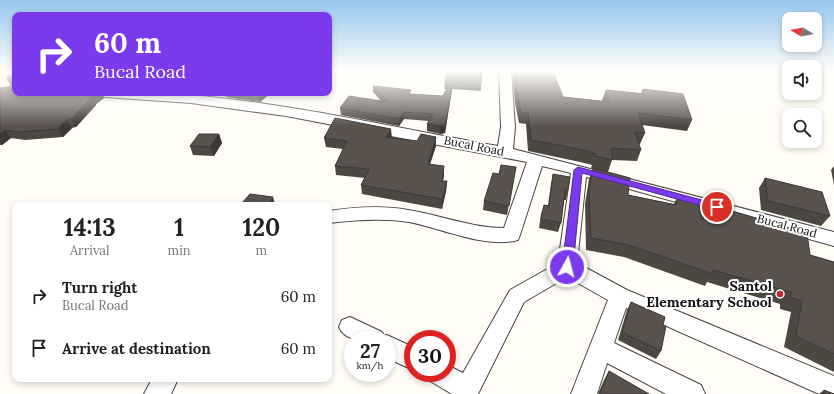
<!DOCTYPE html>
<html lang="en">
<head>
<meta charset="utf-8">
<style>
  body { margin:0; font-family:Lora,serif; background:#f6f6f6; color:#222; height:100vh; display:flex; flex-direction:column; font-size:15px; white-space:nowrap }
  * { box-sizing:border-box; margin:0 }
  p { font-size:13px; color:#767676 }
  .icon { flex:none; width:22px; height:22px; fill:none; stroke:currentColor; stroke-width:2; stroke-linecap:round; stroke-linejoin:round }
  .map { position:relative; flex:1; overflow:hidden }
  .details { position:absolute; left:12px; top:202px; width:320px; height:180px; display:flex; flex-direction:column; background:#fff; border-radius:8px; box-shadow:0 2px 6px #0003 }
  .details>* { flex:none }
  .banner { position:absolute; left:12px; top:12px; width:320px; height:84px; border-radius:8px; box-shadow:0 2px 6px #0003; background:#7c3aed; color:#fff; overflow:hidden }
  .needle { width:26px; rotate:280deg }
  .buttons { position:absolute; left:782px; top:12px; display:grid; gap:8px }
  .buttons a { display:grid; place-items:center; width:40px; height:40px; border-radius:8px; background:#fff; box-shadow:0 2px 6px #0003; font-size:20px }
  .speed { position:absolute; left:344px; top:330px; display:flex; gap:8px; font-size:20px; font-weight:700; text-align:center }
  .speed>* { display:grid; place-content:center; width:52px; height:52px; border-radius:50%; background:#fff; box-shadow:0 2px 6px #0003; line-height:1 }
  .speed small { font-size:10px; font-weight:400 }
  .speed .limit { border:6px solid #d22; background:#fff; color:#111 }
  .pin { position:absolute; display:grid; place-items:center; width:34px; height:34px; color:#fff; margin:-17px; border:2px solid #fff; border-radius:50%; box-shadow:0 1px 4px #0007 }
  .me { position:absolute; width:44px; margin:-22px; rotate:7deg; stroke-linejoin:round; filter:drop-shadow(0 0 3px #0008) }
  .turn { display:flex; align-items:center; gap:14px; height:84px; padding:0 16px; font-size:18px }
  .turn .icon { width:52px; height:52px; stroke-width:2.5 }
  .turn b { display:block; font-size:28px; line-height:34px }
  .eta { display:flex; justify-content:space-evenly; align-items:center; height:68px; text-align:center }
  .eta b { font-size:24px; font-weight:700; line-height:28px }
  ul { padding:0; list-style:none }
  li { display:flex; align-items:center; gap:12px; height:52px; padding:0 16px }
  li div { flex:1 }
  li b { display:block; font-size:15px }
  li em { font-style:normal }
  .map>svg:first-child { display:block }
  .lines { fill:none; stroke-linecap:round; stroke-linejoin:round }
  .minor-casing { stroke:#444; stroke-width:2 }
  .minor { fill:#fff; fill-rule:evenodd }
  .wall { fill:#4d4742 }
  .shaded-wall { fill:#3f3936 }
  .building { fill:#5a524d; stroke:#3f3936 }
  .route { fill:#7c3aed; stroke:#51269a }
  .poi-dot { fill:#c4262e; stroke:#fff; stroke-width:1.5 }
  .labels { text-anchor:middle; stroke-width:4; stroke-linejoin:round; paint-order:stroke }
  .street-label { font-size:12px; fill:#111; stroke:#fff }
  .near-poi-label { font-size:14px; font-weight:bold; fill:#111; stroke:#fff; text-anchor:end }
</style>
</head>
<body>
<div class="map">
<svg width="834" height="394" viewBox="0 0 834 394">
  <rect width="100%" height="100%" fill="#fffdf5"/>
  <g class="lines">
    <!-- minor casing -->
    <g class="minor-casing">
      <path id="minor" d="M499,71H511L515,127L513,149L834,232V246L586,177L577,263L627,290L834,376V394H819L626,308L614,343L701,385L705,394H666L607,363L597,394H571L608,300L567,277L524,302L478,394H452L430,381L427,373H447V365L463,373L510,290L558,263L571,173L542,166L520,235L518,240C486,249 441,228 409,222C383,218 355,220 329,223V211C355,207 382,205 408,210C441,215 471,228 504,228L527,162L286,116L191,103L105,97L99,93C129,93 159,92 190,95C293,104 396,128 498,146L501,127Z
        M350,317L382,332L384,336L387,335L413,347V370L387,358V339C370,339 347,345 339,327L342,320Z
        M152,379H178L171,394H144Z"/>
    </g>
    <!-- minor -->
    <use href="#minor" class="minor"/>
  </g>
  <!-- wall -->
  <path class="wall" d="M511,71H553L563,97L603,101L602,100L606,90L641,93L643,89L692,120L687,131L642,125L645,133L640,144H639L641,150L637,161L612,160L608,172L628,195L674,204L678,195L810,255L834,262V372L784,347L791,312L780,309V304L707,282L705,286L624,257L586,250L585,204L589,179L593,168H591L592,165L580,162L528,151L526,124L519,123L515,103L512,71Z
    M15,73V93L104,98L96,104V105L76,127L72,128L63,137L25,140L11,138L2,145H0V88L13,87V86H11L6,78Z
    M445,82L481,84V91L452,89L445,133L440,134L427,131V124L429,121L404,119L399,126L341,115L340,108L381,101L373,92V86L411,94L443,96L446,89H444Z
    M224,93H271L260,102L226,97Z
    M219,134L222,143L214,156L193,155L190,146Z
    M392,137L436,146L430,164L444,175L443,181H447L446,191L442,209L362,194L361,185L365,178L336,175L335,166L343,149L326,147L324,138Z
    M834,166V185L831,170Z
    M516,167L507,215L483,210L484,201L499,174Z
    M553,174L568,190L566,200H564L561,223L558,232L539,228L541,214L544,205H548L551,184Z
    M765,178L830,216L821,226L761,210L759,188Z
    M631,302L663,325L661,351L656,359L618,340L627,310Z
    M609,371L649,394H598L604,380Z
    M824,390L834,394H819Z"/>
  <!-- shaded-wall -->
  <path class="shaded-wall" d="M453,82L452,89L445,133L440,134V126Z
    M96,93H101L104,98L96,104V105L76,127L71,119L90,97Z
    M258,93H271L260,102Z
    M404,112V119L399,126V119Z
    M67,119L72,128L63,137L58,129Z
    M391,129L392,138L386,137Z
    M5,130L11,138L2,145L0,142V134Z
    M219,134L222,143L214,156L210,147Z
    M436,137V146L427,173L428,164Z
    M444,166V175L441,190L442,181Z
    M447,181L446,191L442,209V199Z
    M273,197L275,205H268Z"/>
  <!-- building -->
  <path class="building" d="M447,71H482L481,84L453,82L445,126H440L427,124L433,114L404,112L399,119L340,108L349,96L388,102L373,86L411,90L409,94L443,96L450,82H445Z
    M515,71H553L563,97L609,102L606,90L643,94V89L683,94L692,120L638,113L645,133L635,132L641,150L612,148V160L595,156L596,154L584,150L531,140L528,113H521L517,92Z
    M15,73V84H11V78H6Z
    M15,86V93H96L90,97H92L71,119H67L58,129L19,132L5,130L0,134V88Z
    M335,118L391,129L386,137L417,141L421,134L436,137L428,164L444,166L442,181H447L442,199L361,185L369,169L335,166L347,141L324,138Z
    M199,134H219L210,147L190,146Z
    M501,165L516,167L509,206L484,201L493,173L499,174Z
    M593,168L630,178L628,195L676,205L678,195L807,233L810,255L834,262V354L796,336L802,301L791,297V292L713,270V274L629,245L591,238L589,192Z
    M553,174L570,177L568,190H565L561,223L541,219L544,205L549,206Z
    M765,178L822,192L830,216L768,201Z
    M250,194L273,197L268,205H240Z
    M631,302L665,317L663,325L666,326L661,351L622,332Z
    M609,371L649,394H600Z
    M824,390L834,394H824Z"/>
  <!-- sky -->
  <linearGradient id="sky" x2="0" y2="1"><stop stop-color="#95c6ee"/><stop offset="0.56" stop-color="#fffefa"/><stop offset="1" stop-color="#fffefa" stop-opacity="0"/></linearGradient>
  <rect width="834" height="126" fill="url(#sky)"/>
  <!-- route -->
  <path class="route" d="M578,167L717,204L722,207L717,210L582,173L573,267L567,271L562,267L574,170Z"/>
  <!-- markers -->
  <circle class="poi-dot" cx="780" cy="294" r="4"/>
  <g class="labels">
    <!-- street labels -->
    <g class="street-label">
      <text transform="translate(474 146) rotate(11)" y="4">Bucal Road</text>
      <text transform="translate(787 226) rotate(15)" y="4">Bucal Road</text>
    </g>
    <!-- near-poi labels -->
    <g class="near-poi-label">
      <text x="772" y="291">Santol<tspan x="772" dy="16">Elementary School</tspan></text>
    </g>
  </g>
</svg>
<div class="buttons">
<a><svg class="needle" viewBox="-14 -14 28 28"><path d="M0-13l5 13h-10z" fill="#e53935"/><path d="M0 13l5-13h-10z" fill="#767676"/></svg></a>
<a><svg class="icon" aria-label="sound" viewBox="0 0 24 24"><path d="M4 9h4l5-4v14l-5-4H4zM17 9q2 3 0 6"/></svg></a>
<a><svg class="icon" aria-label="search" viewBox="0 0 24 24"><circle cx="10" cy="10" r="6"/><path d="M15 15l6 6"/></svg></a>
</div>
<div class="speed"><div>27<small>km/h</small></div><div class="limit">30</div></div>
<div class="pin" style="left:717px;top:207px;background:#d93025"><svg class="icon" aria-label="arrive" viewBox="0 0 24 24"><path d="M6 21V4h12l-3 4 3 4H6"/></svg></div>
<svg class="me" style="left:567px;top:267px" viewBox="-20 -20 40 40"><circle r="17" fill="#7c3aed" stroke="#fff" stroke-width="3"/><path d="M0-11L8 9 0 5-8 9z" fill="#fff"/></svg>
<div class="banner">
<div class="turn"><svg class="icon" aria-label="right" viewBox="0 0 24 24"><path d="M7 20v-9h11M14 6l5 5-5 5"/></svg><div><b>60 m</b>Bucal Road</div></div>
</div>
<section class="details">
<div class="eta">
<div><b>14:13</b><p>Arrival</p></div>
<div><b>1</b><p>min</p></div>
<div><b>120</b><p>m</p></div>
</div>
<ul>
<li><svg class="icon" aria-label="right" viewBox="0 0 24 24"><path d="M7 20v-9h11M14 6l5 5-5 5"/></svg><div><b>Turn right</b><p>Bucal Road</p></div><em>60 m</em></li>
<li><svg class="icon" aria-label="arrive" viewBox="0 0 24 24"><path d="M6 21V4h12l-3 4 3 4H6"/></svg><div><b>Arrive at destination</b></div><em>60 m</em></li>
</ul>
</section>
</div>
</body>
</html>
